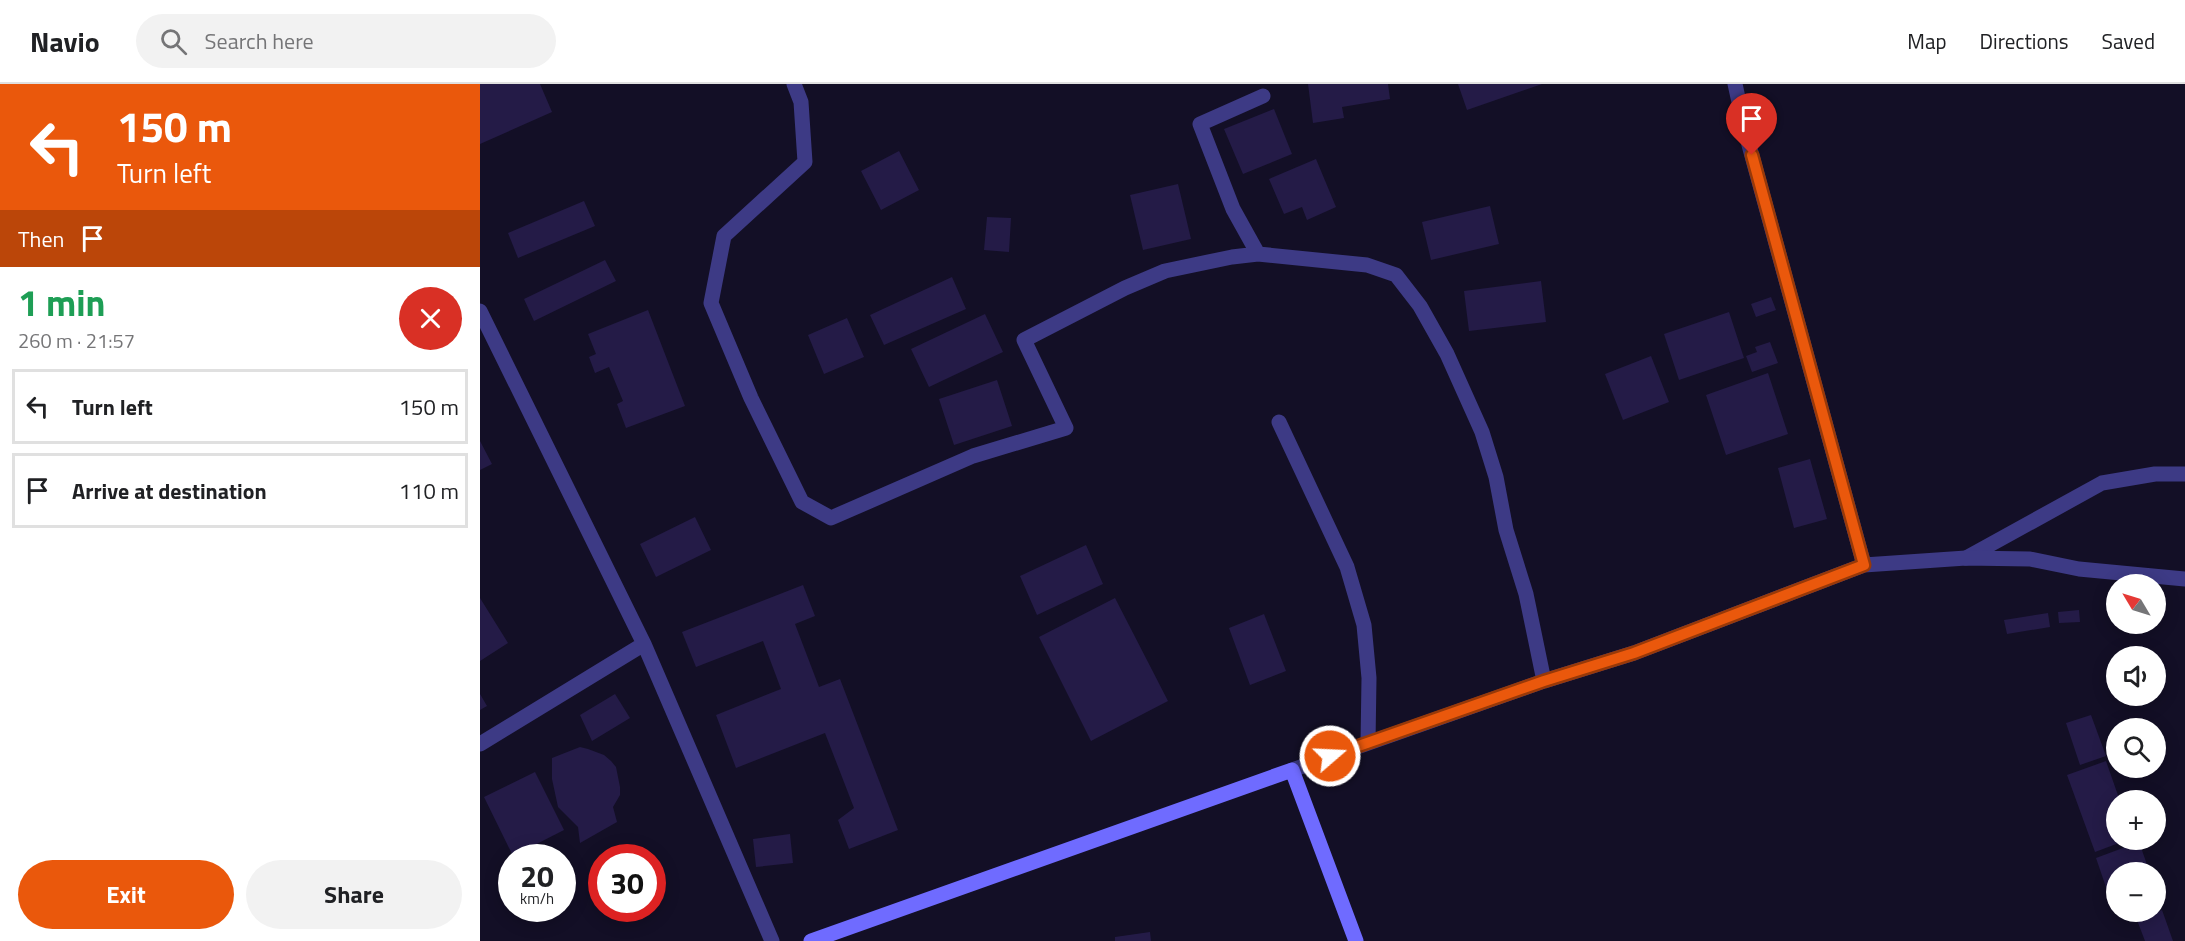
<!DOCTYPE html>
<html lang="en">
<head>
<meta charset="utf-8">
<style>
  body { margin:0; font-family:"Titillium Web",sans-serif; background:#f2f2f2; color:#202124; height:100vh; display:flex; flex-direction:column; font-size:22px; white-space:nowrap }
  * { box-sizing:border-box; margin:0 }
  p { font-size:20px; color:#757577 }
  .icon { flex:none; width:33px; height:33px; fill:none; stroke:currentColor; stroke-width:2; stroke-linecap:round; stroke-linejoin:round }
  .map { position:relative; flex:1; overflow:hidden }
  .panel { display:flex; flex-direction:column; background:#fff; width:480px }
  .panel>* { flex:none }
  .hud { background:#ea580c; color:#fff; overflow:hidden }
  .needle { width:39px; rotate:308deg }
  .buttons { position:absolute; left:1626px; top:490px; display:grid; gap:12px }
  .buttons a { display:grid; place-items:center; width:60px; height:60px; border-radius:50%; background:#fff; box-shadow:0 3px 15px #0003; font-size:30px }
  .speed { position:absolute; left:18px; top:760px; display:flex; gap:12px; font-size:30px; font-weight:700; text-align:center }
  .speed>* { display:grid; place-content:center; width:78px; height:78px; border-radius:50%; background:#fff; box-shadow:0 3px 15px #0003; line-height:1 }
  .speed small { font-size:15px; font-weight:400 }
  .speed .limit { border:9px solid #d22; background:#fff; color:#111 }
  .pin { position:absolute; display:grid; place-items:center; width:51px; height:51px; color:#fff; margin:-62px -26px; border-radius:50% 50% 50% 0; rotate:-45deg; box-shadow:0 0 6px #0007 }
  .pin .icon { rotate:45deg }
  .me { position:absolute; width:66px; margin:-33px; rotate:71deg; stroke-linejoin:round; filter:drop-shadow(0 0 4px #0008) }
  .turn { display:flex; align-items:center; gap:21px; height:126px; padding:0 18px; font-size:27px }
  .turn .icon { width:78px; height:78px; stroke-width:2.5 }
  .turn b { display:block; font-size:42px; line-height:51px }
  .then { display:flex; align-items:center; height:57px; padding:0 18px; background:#0003; gap:12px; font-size:22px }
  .round { display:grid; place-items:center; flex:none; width:63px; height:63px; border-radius:32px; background:#f2f2f2 }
  .summary { display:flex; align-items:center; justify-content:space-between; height:102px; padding:0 18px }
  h1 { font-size:36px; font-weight:700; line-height:45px; color:#1e9e55 }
  .primary-button { display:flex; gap:12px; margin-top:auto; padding:12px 18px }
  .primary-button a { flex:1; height:69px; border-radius:36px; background:#ea580c; color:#fff; font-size:24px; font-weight:700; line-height:69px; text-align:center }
  .primary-button a+a { background:#f2f2f2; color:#202124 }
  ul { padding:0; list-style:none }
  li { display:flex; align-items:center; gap:18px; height:75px; margin:0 12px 9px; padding:0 6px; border:3px solid #e0e0e0; border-radius:0px }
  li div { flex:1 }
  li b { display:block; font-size:22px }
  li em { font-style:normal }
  header { display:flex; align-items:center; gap:36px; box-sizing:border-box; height:84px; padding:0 30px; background:#fff; border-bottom:2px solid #e0e0e0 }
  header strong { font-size:28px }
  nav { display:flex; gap:33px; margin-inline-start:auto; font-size:21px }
  .search { width:420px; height:54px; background:#f2f2f2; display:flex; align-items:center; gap:15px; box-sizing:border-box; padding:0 21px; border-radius:33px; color:#757577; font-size:22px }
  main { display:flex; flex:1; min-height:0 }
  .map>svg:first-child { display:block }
  .building { fill:#241b47 }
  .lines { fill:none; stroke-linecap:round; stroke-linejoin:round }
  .lane { stroke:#3d3a85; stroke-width:15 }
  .street { stroke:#3d3a85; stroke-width:15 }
  .secondary { stroke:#6f6bff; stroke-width:15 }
  .route-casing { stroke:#983908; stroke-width:15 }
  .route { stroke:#ea580c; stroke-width:10 }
</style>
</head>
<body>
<header>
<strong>Navio</strong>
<div class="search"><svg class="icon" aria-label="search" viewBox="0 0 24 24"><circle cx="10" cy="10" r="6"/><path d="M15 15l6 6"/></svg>Search here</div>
<nav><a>Map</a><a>Directions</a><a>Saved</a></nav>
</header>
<main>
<section class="panel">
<div class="hud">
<div class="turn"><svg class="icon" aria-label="left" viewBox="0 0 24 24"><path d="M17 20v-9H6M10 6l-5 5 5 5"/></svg><div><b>150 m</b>Turn left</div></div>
<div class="then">Then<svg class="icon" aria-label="arrive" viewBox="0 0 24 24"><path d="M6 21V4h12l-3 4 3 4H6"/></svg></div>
</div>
<div class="summary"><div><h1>1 min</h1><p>260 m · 21:57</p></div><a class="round" style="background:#d93025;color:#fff"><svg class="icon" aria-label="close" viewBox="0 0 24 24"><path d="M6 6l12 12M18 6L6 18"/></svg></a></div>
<ul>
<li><svg class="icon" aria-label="left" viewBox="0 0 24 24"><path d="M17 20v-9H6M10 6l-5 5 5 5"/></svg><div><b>Turn left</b></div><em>150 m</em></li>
<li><svg class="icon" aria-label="arrive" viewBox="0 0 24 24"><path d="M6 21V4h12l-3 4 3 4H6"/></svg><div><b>Arrive at destination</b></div><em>110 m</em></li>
</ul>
<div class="primary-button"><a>Exit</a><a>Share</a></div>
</section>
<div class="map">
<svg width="1705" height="857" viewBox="0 0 1705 857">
  <rect width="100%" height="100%" fill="#130f26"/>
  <!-- building -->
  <path class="building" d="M0,0H60L72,28L0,60Z
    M828,0H908L910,15L862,23L864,34L833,39Z
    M978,0H1062L987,26Z
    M794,25L812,70L763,90L744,45Z
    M419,67L439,106L401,126L381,87Z
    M836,75L856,123L827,136L822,123L804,130L789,95Z
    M698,100L711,155L663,166L650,111Z
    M104,117L115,142L38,174L28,149Z
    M1010,122L1019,160L951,176L942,138Z
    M507,133L531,134L529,168L504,166Z
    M125,176L136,197L54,237L44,215Z
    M472,193L486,225L404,261L390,231Z
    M1061,197L1066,238L989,247L984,207Z
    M1291,213L1296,226L1276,233L1271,220Z
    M168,226L205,322L146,344L137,320L143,317L129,283L115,289L109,273L116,270L108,250Z
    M1249,228L1264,274L1199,296L1184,250Z
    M505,230L523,268L449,303L431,265Z
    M367,234L384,273L344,290L328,251Z
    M1290,258L1298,279L1272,288L1266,272L1277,268L1275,263Z
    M1171,272L1189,318L1143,336L1125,290Z
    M1288,289L1308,350L1246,371L1226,311Z
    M517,296L532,342L474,361L459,315Z
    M0,357L12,380L0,386Z
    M1330,375L1347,435L1314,444L1298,384Z
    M215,433L231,466L176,493L160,460Z
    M606,461L623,500L557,531L540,492Z
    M323,501L335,532L315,540L339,603L360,595L418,746L369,765L358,736L374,724L345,649L256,684L236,631L301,605L283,557L216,583L202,548Z
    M0,514L28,559L0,577Z
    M635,514L688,617L611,657L559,553Z
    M1599,526L1600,538L1579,539L1578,528Z
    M1568,529L1570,543L1527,550L1524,536Z
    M784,530L806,587L770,601L749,544Z
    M0,610L7,622L0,626Z
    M135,610L150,634L112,657L100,631Z
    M1611,631L1626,672L1600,681L1586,639Z
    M100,663L108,665L124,671L131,677L136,683L140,703V711L133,723L137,738L100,759L98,743L78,723L72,695V674Z
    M1626,677L1640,717H1636V756H1647L1615,768L1587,691Z
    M55,688L84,746L33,772L4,713Z
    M310,750L313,779L276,783L273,755Z
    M1659,758L1670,789H1636V806L1628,809L1616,774Z
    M1676,805L1682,821L1676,823Z
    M1682,826L1693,857H1665L1657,836Z
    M1645,828H1662L1647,834Z
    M670,848L671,857H635V853Z"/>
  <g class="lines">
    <!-- lane -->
    <path class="lane" d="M1486,474L1622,399L1675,390H1705"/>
    <!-- street -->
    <path class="street" d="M314,0L321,18L325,78L244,152L231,219L271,314L322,418L351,434L493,372L586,344L544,256L645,204L685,187L752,173L778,170L887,181L916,191L940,222L967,270L1002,348L1016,393L1026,446L1046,510L1064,597
      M1255,0L1266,50L1384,481
      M778,170L753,125L720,40L783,12
      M0,227L164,560L292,857
      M799,338L867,483L884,541L889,594L888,659
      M0,660L164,560
      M812,686L1064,597L1154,569L1384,481L1486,474L1550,475L1599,485L1705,495"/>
    <!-- secondary -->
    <path class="secondary" d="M331,857L812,686L876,857"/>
  </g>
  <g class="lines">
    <!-- route casing -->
    <g class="route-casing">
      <path id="route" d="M850,672L1064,597L1154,569L1384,481L1272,71"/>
    </g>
    <!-- route -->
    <use href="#route" class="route"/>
  </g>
</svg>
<div class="buttons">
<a><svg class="needle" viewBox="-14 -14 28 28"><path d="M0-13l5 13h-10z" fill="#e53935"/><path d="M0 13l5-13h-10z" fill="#757577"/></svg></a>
<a><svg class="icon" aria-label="sound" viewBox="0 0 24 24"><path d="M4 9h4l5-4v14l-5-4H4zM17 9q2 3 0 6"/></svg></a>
<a><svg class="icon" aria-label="search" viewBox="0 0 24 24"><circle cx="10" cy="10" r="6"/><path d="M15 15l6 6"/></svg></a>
<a>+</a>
<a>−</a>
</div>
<div class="speed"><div>20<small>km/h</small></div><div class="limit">30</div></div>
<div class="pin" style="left:1272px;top:71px;background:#d93025"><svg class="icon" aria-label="arrive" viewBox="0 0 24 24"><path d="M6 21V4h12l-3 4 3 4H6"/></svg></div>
<svg class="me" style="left:850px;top:672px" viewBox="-20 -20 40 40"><circle r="17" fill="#ea580c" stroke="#fff" stroke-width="3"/><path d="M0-11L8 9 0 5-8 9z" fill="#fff"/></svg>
</div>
</main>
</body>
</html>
